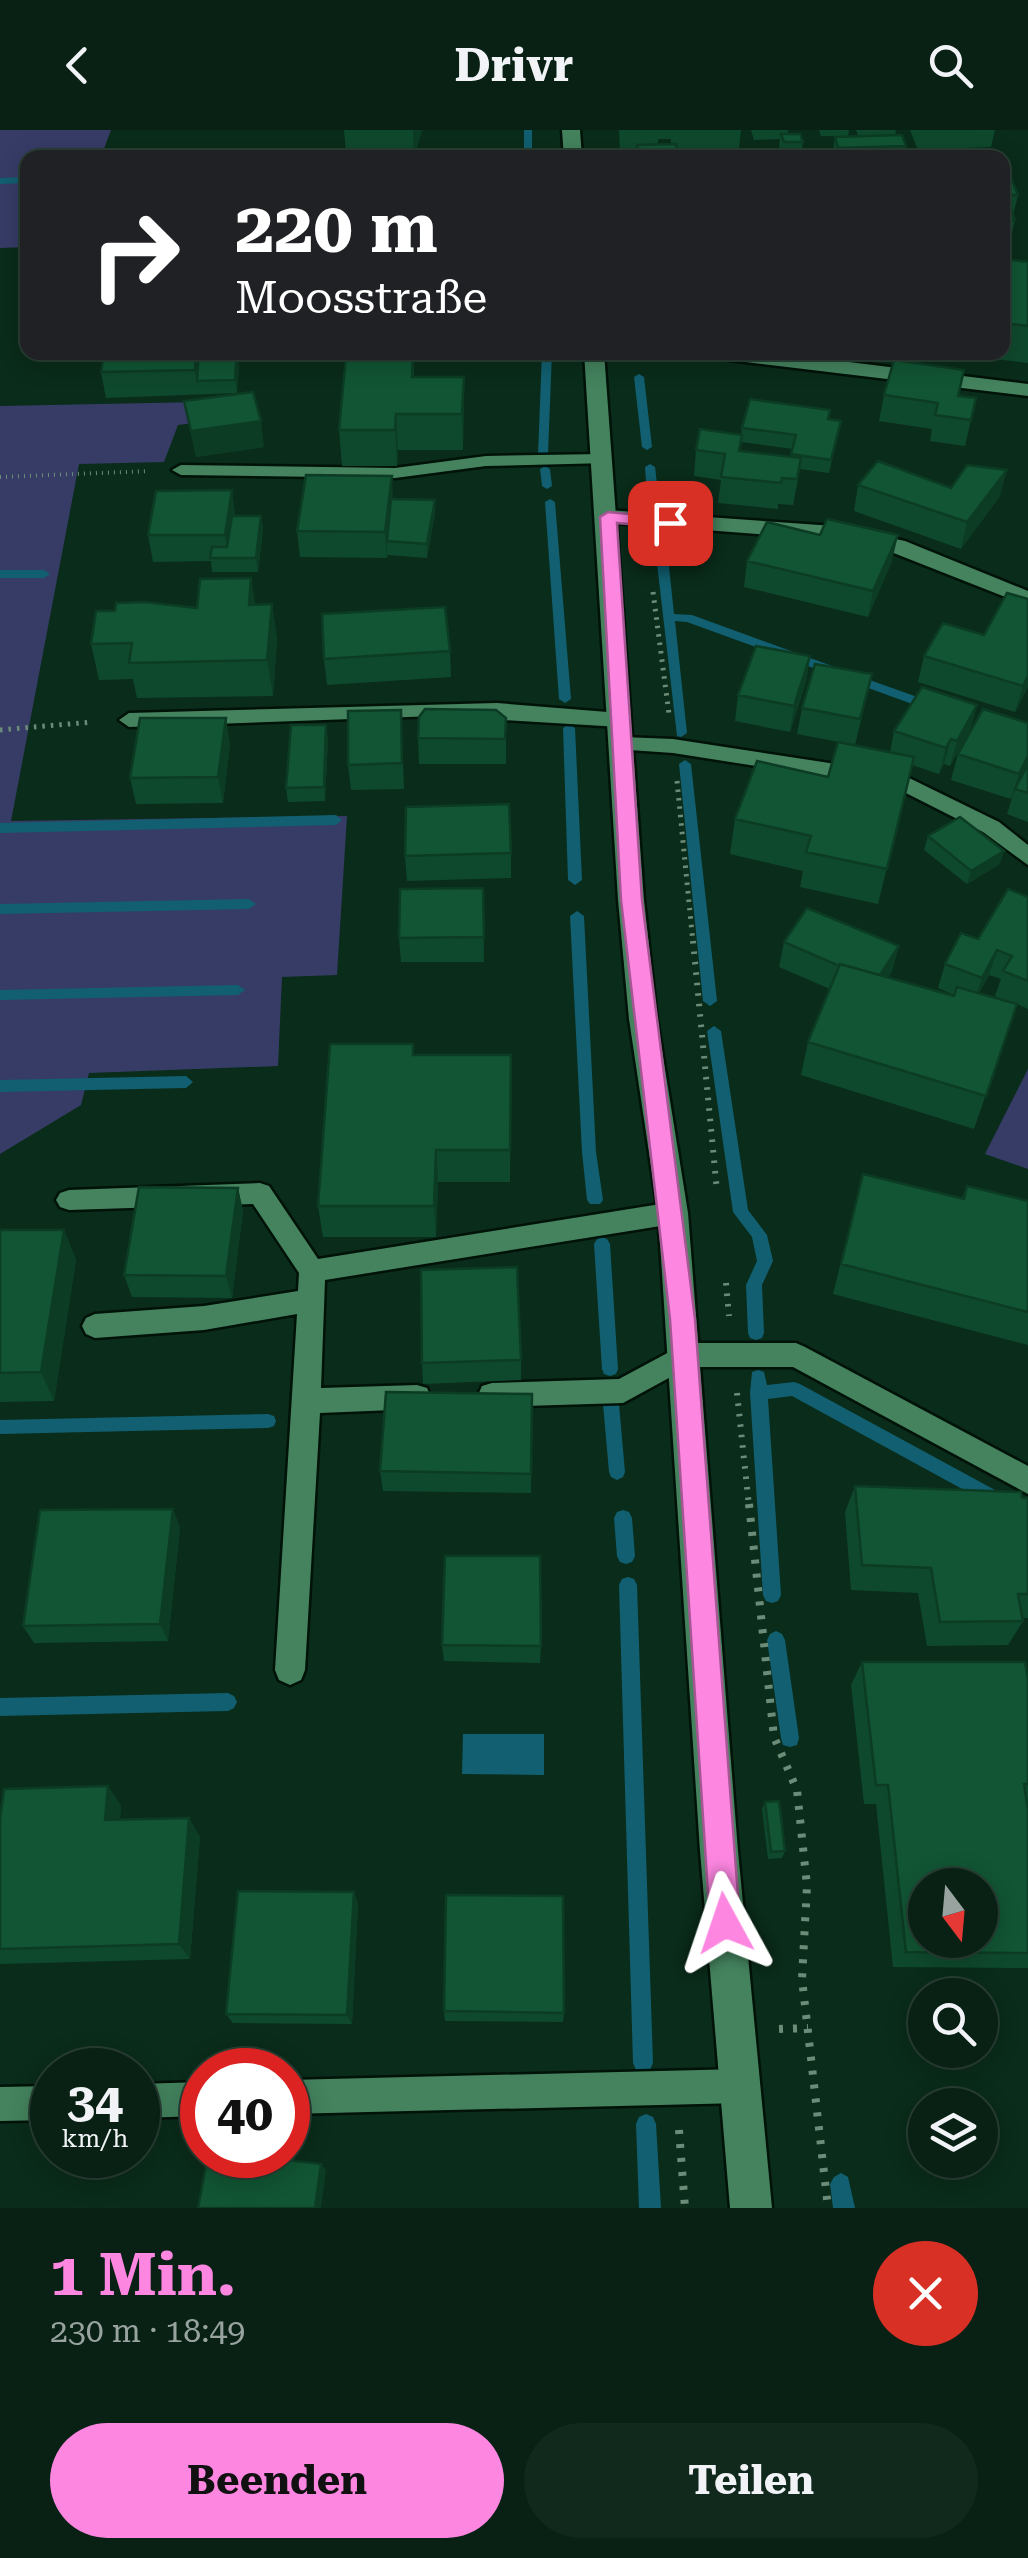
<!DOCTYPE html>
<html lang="de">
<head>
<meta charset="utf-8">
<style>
  body { margin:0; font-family:"Roboto Serif",serif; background:#11291d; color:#f1f3f6; height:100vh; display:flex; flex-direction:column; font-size:38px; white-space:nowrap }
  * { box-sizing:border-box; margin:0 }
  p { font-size:32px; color:#98a3a0 }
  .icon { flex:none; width:55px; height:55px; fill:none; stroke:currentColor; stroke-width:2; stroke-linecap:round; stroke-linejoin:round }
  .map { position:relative; height:2078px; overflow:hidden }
  .sheet { display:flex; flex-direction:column; background:#082114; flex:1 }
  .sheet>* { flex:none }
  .banner { position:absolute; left:20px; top:20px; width:990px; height:210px; border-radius:20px; box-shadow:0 5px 25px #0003,0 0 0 2px #293e34; background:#202124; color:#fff; overflow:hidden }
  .needle { width:65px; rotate:164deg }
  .controls { position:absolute; left:908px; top:1738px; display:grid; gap:20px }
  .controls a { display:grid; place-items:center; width:90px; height:90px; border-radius:50%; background:#082114; box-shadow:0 5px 25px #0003,0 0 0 2px #293e34; font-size:50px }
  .speed { position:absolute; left:30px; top:1918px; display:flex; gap:20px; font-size:50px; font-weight:700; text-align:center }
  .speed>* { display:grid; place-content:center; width:130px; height:130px; border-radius:50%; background:#082114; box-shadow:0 5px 25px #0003,0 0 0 2px #293e34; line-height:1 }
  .speed small { font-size:25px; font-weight:400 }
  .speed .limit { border:15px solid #d22; background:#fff; color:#111 }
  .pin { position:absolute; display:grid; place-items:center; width:85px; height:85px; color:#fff; margin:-42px; border-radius:20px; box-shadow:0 5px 15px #0006 }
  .me { position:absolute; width:110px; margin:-55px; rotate:355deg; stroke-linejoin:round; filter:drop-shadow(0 0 8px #0008) }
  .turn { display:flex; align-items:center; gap:35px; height:210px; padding:0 50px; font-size:45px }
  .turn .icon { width:130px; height:130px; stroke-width:2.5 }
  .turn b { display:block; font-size:70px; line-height:85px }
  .round { display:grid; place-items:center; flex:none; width:105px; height:105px; border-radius:52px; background:#11291d }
  .summary { display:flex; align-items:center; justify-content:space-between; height:170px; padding:0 50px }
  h1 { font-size:60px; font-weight:700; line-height:75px; color:#fd86e1 }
  .cta { display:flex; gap:20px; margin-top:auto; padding:20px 50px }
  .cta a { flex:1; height:115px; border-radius:60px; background:#fd86e1; color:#111; font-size:40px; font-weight:700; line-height:115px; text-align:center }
  .cta a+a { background:#11291d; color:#f1f3f6 }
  header { display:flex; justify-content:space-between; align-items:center; height:130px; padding:0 50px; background:#082114; font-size:45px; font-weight:700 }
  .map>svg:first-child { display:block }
  .green { fill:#373c67 }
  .water { fill:#115f70 }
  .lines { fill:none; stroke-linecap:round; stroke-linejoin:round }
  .stream { fill:#115f70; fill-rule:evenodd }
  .lane-casing { stroke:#011208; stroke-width:5 }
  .street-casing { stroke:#011208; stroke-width:5 }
  .secondary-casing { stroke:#011208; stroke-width:5 }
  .path-far3 { stroke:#6b8c78; stroke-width:4; stroke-dasharray:1 5; stroke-linecap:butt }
  .path-far2 { stroke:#6b8c78; stroke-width:5; stroke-dasharray:2.5 6; stroke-linecap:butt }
  .path-far1 { stroke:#6b8c78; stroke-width:6; stroke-dasharray:2.5 8; stroke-linecap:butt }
  .path { stroke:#6b8c78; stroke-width:8; stroke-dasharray:4 10; stroke-linecap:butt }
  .lane { fill:#44835e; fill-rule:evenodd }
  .street { fill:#44835e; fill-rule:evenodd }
  .secondary { fill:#44835e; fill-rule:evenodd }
  .wall { fill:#0f492d; fill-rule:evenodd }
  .shaded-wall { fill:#0c3c24 }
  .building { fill:#115534; stroke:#0c3c24; stroke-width:2.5; fill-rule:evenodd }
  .route { fill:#fd86e1; stroke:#a45792; stroke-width:2.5 }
</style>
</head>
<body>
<header><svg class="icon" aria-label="back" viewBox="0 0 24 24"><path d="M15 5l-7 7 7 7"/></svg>Drivr<svg class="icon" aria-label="search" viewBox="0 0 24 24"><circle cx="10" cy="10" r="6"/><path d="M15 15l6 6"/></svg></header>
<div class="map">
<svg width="1028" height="2078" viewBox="0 0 1028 2078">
  <rect width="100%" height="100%" fill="#0a2c1a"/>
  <!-- green -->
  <path class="green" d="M0,0H111L101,27L28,28L27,117L0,118Z
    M251,271L253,286L178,295L164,332L79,334L11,691L347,686L337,845L282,847L278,936L89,943L81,975L0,1024V276Z
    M1028,939V1039L985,1024Z"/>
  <!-- water -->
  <path class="water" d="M463,1604H544V1645L462,1644Z"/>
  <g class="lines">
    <!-- stream -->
    <path class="stream" d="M524,0H532V28H524Z
      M28,47V53L0,54V48Z
      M542,222H552L548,324L543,327L538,324Z
      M639,244L644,247L652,317L647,320L642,317L634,247Z
      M650,334L655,337L660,380L654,383L648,380L645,337Z
      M545,336L550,339L552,356L547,359L542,356L540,339Z
      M550,369L555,372L571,569L565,573L559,569L545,372Z
      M659,396L665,399L674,484L692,485L835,537V543H827L687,492L675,491L687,603L681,607L677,606L653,399Z
      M0,440H44L50,444L44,448H0Z
      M853,544L934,573L936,576L930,580L926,579L849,551V545Z
      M569,594L575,598L582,750L575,755L568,750L563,598Z
      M685,630L691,634L717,871L710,876L703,871L679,634Z
      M336,685L342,690L336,695L0,703V693Z
      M249,769L256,774L249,779L0,784V774Z
      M577,781L584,786L596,1022L603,1070L600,1074H590L587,1070L582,1022L570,786Z
      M238,855L245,860L238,865L0,870V860Z
      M714,896L721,901L748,1080L767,1105L773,1131L762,1155L764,1203L762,1208L756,1210L750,1208L748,1203L746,1155L757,1131L752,1107L733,1082L707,901Z
      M186,946L193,952L186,958L0,962V950Z
      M602,1107L607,1109L610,1114L618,1239L616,1244L610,1246L604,1244L602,1239L594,1114L597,1109Z
      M758,1240L764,1242L767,1255L794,1252L800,1254L1028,1378V1395L792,1266L768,1269L781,1465L778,1471L772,1473L766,1471L763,1465L750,1263L752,1242Z
      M611,1267L617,1269L619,1274L625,1342L623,1347L617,1350L611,1347L609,1342L603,1274L605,1269Z
      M268,1284L274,1286L276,1291L274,1296L268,1298L0,1304V1290Z
      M623,1380L629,1382L632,1388L635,1426L632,1432L626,1434L620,1432L617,1426L614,1388L617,1382Z
      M628,1447L634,1449L637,1455L653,1933L650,1940L643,1943L636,1940L633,1933L619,1455L622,1449Z
      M776,1501L782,1504L785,1510L799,1608L797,1615L790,1617L783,1615L781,1608L767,1510L770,1504Z
      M228,1563L234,1566L237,1572L234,1578L228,1581L0,1586V1568Z
      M646,1984L653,1987L656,1994L661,2078H639L636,1994L639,1987Z
      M841,2043L848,2047L855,2078H833L830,2054L834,2047Z"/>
    <!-- lane casing -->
    <g class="lane-casing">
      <path id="lane" d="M602,324L608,325V333L486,336L395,348L181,345L172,340L181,335L395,338L486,326Z
        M497,573L620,583L630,590L620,597L436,586L129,597L119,590L129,583Z
        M622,607L673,609L901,644L999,692L1028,715V735L983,702L896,658L673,623L615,619V609Z
        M260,1053L269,1056L318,1129L673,1072L682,1076L686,1083L682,1090L673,1094L325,1150L321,1258L417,1255L427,1258L431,1267L427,1276L417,1279L320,1283L305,1540L301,1550L290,1555L279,1550L275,1540L297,1184L204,1200L95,1208L86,1204L82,1196L86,1188L95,1184L204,1176L298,1161L299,1143L253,1074L69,1080L60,1077L56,1070L60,1063L69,1060Z
        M686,1213H796L805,1217L1028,1336V1364L793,1237H689L623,1273L492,1277L482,1274L478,1265L482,1256L492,1253L619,1249Z
        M741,1939L753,1944L758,1956L753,1968L741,1973L288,1984V1950Z
        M202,1952V1986L138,1988V1954Z
        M52,1956V1990L0,1991V1957Z"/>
    </g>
    <!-- street casing -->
    <g class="street-casing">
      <path id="street" d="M703,222H767L1028,254V266L713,228Z
        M608,380L834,396L905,411L1028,461V476L891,422L834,410L600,392V382Z"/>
    </g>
    <!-- secondary casing -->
    <g class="secondary-casing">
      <path id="secondary" d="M562,0H580L582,28H564Z
        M584,222H604L644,770L657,889L688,1083L738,1721L772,2078H730L700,1721L658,1083L629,889L618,770Z"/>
    </g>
    <!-- path-far3 -->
    <path class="path-far3" d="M0,347L149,341"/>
    <!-- path-far2 -->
    <path class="path-far2" d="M653,462L669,584
      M0,600L92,592
      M677,651L693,813"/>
    <!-- path-far1 -->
    <path class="path-far1" d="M693,811L717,1061
      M726,1153L729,1186
      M737,1263L749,1376"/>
    <!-- path -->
    <path class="path" d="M749,1374L774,1607L797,1660L807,1756L802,1849L828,2078
      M779,1899L808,1898
      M679,2000L685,2078"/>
    <!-- lane -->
    <use href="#lane" class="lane"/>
    <!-- street -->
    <use href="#street" class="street"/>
    <!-- secondary -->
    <use href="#secondary" class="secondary"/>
  </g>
  <!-- wall -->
  <path class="wall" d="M344,0H422L415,25H364L346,24Z
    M619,0H741L739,18H677L679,28H637V21H620ZM658,9H671V14H658Z
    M751,0H788V4L803,12L801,25L782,26L779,17L780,9L754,10Z
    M819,0H849L848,6H821Z
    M856,0H896L895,5H858Z
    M910,0H995L991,17L918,20Z
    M835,7L906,16L904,28H835L833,20Z
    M1002,30L1018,65L1013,86L1015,90L1009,116H1002Z
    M1002,129L1028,132V233L976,227V222H1002Z
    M104,222H238L239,232L237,263L106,268L101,242Z
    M413,225L414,247H464L463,320H398L397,336H342L339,300Z
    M884,265L958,266L976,268L965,316L930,311L932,299L879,291Z
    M184,271L264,317L196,327Z
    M828,289L841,291L829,343L800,339L793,375L778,374V379L718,373L721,350L694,346L696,320L741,305L742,298ZM742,312L792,319L791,327L740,321Z
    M858,355L951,358L1000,366L961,419L854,381Z
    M232,360L235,386H261L263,399L258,442H212L211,431L153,432L148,405Z
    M393,369L435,370V384L427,428L388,425V423L387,428L300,427L297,401Z
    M747,431H892L868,487L744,457Z
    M251,448L255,475L272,474L277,510L273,566L137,568L133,549L99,550L91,514L197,478Z
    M450,521L451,547L327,555L324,529Z
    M810,526L806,552L790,602L735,591L738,565Z
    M924,526L1028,557L1015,582L918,552Z
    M866,570L855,615L797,604L802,578Z
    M977,575L970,601L950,636L944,634L939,644L912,635L878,774L800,757L803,741L730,724L735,689L828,647L890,622L894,601Z
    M506,588V634H419L418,608Z
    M1028,593V692L1007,684L1013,665L1011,669L951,650L958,624Z
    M402,606L404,659L351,660L348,635Z
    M328,608L325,671L288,672L286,658Z
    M230,614L223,673L136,674L130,648Z
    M928,706L1000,734L967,754L924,720Z
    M511,723V748L407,751L405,726Z
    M483,758L484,832H401L399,808Z
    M1028,767V879L1017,874L974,999L801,945L808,912L830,859L779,837L784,812L899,816L892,841L888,848L954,866V865L938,858L945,834L978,809ZM989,845L1001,849L995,866L1009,872L979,863Z
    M414,925H511L510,1052H438L436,1107H323L318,1076Z
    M863,1044L962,1068L967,1056L1028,1071V1215L833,1164Z
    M238,1058L243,1081L232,1168L132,1167L124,1145Z
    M0,1100H64L76,1130L54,1271L0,1272Z
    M521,1230V1250L423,1254L422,1233Z
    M532,1264L531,1363L383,1361L380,1341Z
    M855,1356L1028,1368V1488H1023V1491L1008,1515L927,1516L918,1463L851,1460L845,1382Z
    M173,1379L180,1398L168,1511L34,1513L23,1496Z
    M442,1515L541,1516L540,1533L444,1531Z
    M862,1532L1028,1549V1838L893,1837L876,1674H864L851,1555Z
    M765,1672L785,1721L782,1728L768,1729L762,1679Z
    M121,1675L120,1690L189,1688L200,1707L190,1829L0,1834V1689Z
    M354,1762L358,1774L352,1894L233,1893L226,1884Z
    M444,1881L564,1883L563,1892L445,1891Z"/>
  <!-- shaded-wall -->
  <path class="shaded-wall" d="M413,0H422L414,28Z
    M196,222H202L197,251L199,266L195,240Z
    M237,222L239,232L237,263L235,250Z
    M464,247V283L463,320L462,284Z
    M396,284L398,320L397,336L395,300Z
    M261,291L264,317L196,327L191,301Z
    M1007,340L1000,366L961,419L967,392Z
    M392,346L393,372L387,411V428L385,402Z
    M232,360L235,386L229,431L225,405Z
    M435,370V384L427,428V414Z
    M261,386L263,399L258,442L256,428Z
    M898,405L892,431L868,487L873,461Z
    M251,448L257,484L249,475Z
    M272,474L277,510L273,566L267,530Z
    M810,526L806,552L790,602L794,576Z
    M1028,546V557L1015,582L1023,556Z
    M977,575L970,601L950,636L957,611Z
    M226,588L230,614L223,673L218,647Z
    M326,595L328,608L325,671L324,657Z
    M951,609L944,634L939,644L946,618Z
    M1028,626V635L1011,669L1019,644Z
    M1004,721L1000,734L967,754L971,741Z
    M899,816L892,841L870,876L876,852Z
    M997,820L989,845L974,873L982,848Z
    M436,1020L438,1052L436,1107L434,1076Z
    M238,1058L243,1081L232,1168L226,1146Z
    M64,1100L76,1130L54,1271L41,1242Z
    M173,1379L180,1398L168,1511L160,1494Z
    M108,1656L121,1675L118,1709L105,1690Z
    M189,1688L200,1707L190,1829L179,1814Z
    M354,1762L358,1774L352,1894L347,1885Z
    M321,2034L326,2040L321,2078H315Z"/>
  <!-- building -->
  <path class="building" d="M781,4H800L803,12H784Z
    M902,5L906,16L838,18L835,7Z
    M676,14L679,28H639L637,15Z
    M364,24L423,25V28H364Z
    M722,25L791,27V28H721Z
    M1002,30H1004L1018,65H1006L1015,90L1002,91Z
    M1002,129L1028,132V196L1002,193Z
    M104,222H196L195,240L101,242Z
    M199,222H237L235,250L197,251Z
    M346,225H413L412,247H464L462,284H396L395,300H339Z
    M894,230L964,240L958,266L976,268L971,290L935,285L938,273L884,265Z
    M253,262L261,291L191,301L184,271Z
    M750,269L830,280L828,289L841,291L831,330L791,324L796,305L742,298Z
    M700,299L742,305L739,321L801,328L797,349L782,348L781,353L721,347L725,324L696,320Z
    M878,331L951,358L967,335L1007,340L967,392L858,355Z
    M306,345L392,346L385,402L297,401Z
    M232,360L225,405H148L156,361Z
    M391,369L435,370L427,414L387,411Z
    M232,386H261L256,428H210L212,417H227Z
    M827,389L898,405L873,461L747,431L767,392L820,405Z
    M251,448L249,475L272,474L267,530L129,533L132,513L91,514L96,481H115L116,473L145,472L197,478L200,449Z
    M1007,463L1028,469V546L1023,556L924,526L943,493L984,505Z
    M445,477L450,521L324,529L322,484Z
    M756,516L810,526L794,576L738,565Z
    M815,534L872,544L860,589L802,578Z
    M922,557L977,575L957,611L951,609L946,618L894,601Z
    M425,579L496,580L506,588L505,609L418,608L419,587Z
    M983,579L1028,593V626L1019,644L958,624Z
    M401,580L402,633L348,635V581Z
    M140,588H226L218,647L130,648Z
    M291,595H326L324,657L286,658Z
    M838,612L914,627L887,739L806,722L811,706L735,689L757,631L828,647Z
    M1028,634V663L1015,659Z
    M509,674L511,723L405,726L406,677Z
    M960,687L1004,721L971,741L928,706Z
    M483,758L484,807L399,808L400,759Z
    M1008,759L1028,767V851L1003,841L1012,826L997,820L982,848L945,834L961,803L978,809Z
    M807,778L899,816L880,845L840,834L839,836L784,812Z
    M840,834L954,866L957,857L1017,874L986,966L808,912Z
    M330,914H413V925H511L510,1020H436L434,1076H318Z
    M863,1044L964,1069L967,1056L1028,1071V1182L841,1134Z
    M139,1057L238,1058L226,1146L124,1145Z
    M0,1100H64L41,1242L0,1243Z
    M517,1137L521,1230L422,1233L421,1140Z
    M386,1262L532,1264L531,1344L380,1341Z
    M855,1356L1021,1362L1022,1368H1028V1464H1018L1023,1491L940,1492L931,1438L862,1435Z
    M173,1379L160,1494L23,1496L40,1380Z
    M445,1426H540L541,1516L442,1515Z
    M862,1532H1025L1028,1549V1654H1024L1028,1680V1823L906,1822L888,1655H876ZM925,1755H980V1810H925Z
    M108,1656L105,1690L189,1688L179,1814L0,1819V1689L4,1659Z
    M779,1671L785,1721L771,1722L765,1672Z
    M238,1761L354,1762L347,1885L226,1884Z
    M446,1765L563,1766L564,1883L444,1881Z
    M208,2025H256L255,2026L321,2034L315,2078H198Z"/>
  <!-- route -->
  <path class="route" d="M608,382L670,388L678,393L670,398L617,393L642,770L695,1189L740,1793L736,1804L725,1808L715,1804L710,1793L670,1189L621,770L600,387Z"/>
</svg>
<div class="controls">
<a><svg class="needle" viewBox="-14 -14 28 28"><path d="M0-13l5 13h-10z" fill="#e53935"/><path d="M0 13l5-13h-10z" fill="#98a3a0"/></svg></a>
<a><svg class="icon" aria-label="search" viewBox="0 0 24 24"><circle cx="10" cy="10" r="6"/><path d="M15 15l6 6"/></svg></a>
<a><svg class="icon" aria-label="layers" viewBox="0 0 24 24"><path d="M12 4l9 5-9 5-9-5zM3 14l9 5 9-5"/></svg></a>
</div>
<div class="speed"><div>34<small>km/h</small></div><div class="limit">40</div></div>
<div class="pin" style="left:670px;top:393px;background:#d93025"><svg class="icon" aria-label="arrive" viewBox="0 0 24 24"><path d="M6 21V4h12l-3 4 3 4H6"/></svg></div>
<svg class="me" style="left:725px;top:1793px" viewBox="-20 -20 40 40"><path d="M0-17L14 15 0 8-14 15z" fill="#fd86e1" stroke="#fff" stroke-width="4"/></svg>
<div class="banner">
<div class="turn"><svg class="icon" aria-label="right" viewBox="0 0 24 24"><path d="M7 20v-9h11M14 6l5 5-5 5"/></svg><div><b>220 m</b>Moosstraße</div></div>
</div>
</div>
<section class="sheet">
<div class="summary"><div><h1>1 Min.</h1><p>230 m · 18:49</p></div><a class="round" style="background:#d93025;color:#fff"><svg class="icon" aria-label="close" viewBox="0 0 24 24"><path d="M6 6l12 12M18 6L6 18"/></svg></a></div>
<div class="cta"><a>Beenden</a><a>Teilen</a></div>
</section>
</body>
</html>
